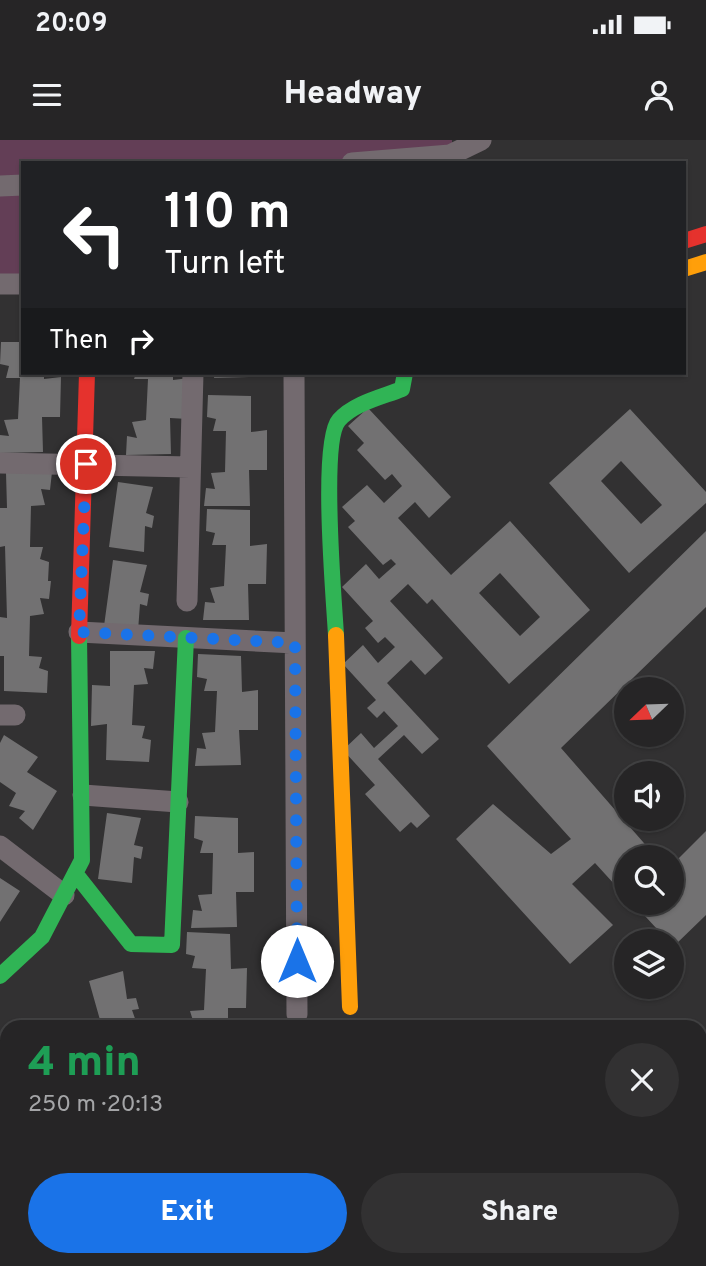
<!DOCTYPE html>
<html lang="en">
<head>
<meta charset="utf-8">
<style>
  body { margin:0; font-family:Overpass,sans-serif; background:#323132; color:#f1f3f6; height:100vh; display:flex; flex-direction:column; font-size:26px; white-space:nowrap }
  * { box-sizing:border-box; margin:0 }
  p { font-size:23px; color:#a4a5a7 }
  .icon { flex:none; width:38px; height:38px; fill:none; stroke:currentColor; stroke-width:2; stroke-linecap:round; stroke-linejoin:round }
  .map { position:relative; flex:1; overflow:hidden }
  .side { position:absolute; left:0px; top:880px; width:707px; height:247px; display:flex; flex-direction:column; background:#262526; border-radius:21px 21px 0 0; box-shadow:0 2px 5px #0004,0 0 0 2px #424243 }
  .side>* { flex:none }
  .guide { position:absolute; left:21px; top:21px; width:665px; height:214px; border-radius:0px; box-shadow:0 2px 5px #0004,0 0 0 2px #424243; background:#202124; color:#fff; overflow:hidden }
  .needle { width:46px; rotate:247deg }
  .fabs { position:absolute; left:614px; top:537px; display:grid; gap:14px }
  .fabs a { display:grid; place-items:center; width:70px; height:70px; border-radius:50%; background:#262526; box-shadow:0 2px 5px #0004,0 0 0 2px #424243; font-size:35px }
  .pin { position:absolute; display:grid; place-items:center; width:60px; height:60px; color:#fff; margin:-30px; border:4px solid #fff; border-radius:50%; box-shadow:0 2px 7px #0007 }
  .me { position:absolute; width:77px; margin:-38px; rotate:0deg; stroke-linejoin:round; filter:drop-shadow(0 0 5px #0008) }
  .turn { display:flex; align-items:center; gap:24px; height:147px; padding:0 28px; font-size:32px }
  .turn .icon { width:91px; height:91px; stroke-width:2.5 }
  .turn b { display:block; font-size:49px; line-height:60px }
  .then { display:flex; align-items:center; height:66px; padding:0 28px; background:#0003; gap:14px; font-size:26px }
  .round { display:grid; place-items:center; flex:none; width:74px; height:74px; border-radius:37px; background:#323132 }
  .head { display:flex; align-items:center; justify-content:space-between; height:119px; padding:0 28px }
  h1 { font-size:42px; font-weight:800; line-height:52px; color:#1e9e55 }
  .button { display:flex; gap:14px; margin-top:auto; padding:14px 28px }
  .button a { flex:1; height:80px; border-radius:42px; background:#1a73e8; color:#fff; font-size:28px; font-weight:800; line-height:80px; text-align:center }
  .button a+a { background:#323132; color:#f1f3f6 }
  .status { display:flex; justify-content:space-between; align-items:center; height:49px; padding:0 35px; background:#262526; direction:ltr }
  .status svg { height:19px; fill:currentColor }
  header { display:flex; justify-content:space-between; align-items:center; height:91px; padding:0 28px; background:#262526; font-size:32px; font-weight:800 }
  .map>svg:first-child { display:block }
  .green { fill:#633e56 }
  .building { fill:#727172; fill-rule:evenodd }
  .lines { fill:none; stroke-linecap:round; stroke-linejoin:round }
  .street { stroke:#736a6f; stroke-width:21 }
  .fast { stroke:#30b455; stroke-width:16 }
  .slow { stroke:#ff9f0a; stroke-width:16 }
  .jam { stroke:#e5322d; stroke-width:16 }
  .route { stroke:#1a73e8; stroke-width:12; stroke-dasharray:0 21.6 }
</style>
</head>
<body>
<div class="status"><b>20:09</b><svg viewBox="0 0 49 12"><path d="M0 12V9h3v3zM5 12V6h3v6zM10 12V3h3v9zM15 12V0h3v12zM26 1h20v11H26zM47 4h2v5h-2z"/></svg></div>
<header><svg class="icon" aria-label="menu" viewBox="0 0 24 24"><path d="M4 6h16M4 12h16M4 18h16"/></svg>Headway<svg class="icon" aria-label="person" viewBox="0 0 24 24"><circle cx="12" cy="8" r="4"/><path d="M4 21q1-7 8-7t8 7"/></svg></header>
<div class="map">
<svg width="706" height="1126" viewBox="0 0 706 1126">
  <rect width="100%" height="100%" fill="#323132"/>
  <!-- green -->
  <path class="green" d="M0,0H452V23H23V138H0Z
    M0,937H7V1120H533L527,1126H0Z"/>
  <!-- building -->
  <path class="building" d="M1,202H23V233H44V239L61,237L60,277H42L43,312L0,313V295L9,296L4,280L18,279L20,238H6L9,226L0,224Z
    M136,233H173V240L189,238L188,279L170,278L171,314L126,315L127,296L137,298L132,282L146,280L148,239H134Z
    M215,233H249V237L214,238Z
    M208,255L251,256V292L267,290V330H249L250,366H204L206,348L215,349L211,333L225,332L226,291H213L216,279L207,277Z
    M368,268L451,357L429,378L415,362L398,378L451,435L510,381L590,470L509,544L432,459L427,464L408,444L390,461L443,518L425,535L411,520L387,543L439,599L422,614L404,595L378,619L430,676L417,688L411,682L400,692L365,654L375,645L343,610L361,593L374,608L398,586L384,571L377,578L367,568L376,560L343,524L363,505L378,523L395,507L385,497L378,503L365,488L373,481L342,447L366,424L379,439L396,424L391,419L383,425L348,387L355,381L342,367L367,345L384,363L402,346L392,334L385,340L357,310L364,303L348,286ZM500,433L540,477L520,496L479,453Z
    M630,269L706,352V363L629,433L549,343ZM621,321L662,365L641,384L601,341Z
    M52,332L50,350L41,349L45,365L31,366L30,407H43L40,419L49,422L48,441H51L49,459L40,458L44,474L30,476L29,516L42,517L39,528L48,531L47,553L4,551V516H0V477L7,478L5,406L0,407V368H7L6,333Z
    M118,342L153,347L146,373L154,376L152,388L145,386L144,412L109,407Z
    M207,369L250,370V406L267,404L266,444H248L249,480H203L205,462L215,463L210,448L224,446L226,405H212L215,393L206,391Z
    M706,391V467L561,608L657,718H626V757L595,723L572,744L613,785L570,824L456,699L493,664L551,714L571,699L487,606Z
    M113,420L147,425L140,452L149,454L147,466L140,464L138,491L104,486Z
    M110,511H155L153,529L144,528L148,544L134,545L132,585L145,586L142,598L151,600L149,622L106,620L107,584L91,586L92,545L110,546Z
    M198,514L241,516L242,552L258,550V590H239L241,625L195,626L197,608L206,609L202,593L215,592L217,551H204L207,539L197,537Z
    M4,595L38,617L27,632L57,651L33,690L19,678L25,671L9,666L16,653L0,642V603Z
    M107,673L141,678L134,705L143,707L141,719L134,717L132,743L98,739Z
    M195,676L238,678V713L254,712V752H236L237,787L191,788L193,770L202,771L198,755L212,754L213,713H200L203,701L194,698Z
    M706,691V775L673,807L672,802H669L633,763H672V725Z
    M0,738L20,751L0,782Z
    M187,792L230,794L231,829L247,828L246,868H228V887H195L190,871L204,870L206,829L192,828L195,816L186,814Z
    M123,831L127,859L136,858L139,869L132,870L138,887H102L89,841Z"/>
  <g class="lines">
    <!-- street -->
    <path class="street" d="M352,23L450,15L481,0
      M0,46L23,45
      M0,144H23
      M294,233L297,874
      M0,323L190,327
      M187,461L193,233
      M79,492L295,503
      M0,575H15
      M83,655L178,662
      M0,706L64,755
      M0,1041H7
      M479,1120L492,1126"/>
    <!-- fast -->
    <path class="fast" d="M336,495C334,459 320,301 339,280C354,263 382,257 402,249L405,233
      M75,733L131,804L172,805L186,498
      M0,836L42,797L82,720L79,496
      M700,1082L706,1079"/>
    <!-- slow -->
    <path class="slow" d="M684,129L706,122
      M336,495L350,867"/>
    <!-- jam -->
    <path class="jam" d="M684,101L706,94
      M79,496L87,233
      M606,1126L617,1120
      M679,1126L691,1120"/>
  </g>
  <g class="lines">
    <!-- route -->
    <path class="route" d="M86,324L79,492L295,503L297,821"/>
  </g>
</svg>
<div class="fabs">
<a><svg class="needle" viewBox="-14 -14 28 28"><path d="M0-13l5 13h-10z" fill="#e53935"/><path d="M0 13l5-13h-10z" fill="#a4a5a7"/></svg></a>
<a><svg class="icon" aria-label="sound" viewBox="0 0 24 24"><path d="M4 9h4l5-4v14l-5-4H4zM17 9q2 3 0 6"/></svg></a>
<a><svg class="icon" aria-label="search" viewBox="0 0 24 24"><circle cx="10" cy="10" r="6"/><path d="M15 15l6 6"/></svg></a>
<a><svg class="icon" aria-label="layers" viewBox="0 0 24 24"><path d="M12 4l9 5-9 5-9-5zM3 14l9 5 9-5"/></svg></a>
</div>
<div class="pin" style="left:86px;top:324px;background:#d93025"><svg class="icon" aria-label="arrive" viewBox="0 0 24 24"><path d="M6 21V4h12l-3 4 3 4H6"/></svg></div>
<svg class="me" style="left:297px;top:821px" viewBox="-20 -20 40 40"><circle r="19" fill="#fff"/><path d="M0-13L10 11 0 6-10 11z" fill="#1a73e8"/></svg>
<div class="guide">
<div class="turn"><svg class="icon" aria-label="left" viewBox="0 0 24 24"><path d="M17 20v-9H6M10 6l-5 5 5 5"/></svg><div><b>110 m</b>Turn left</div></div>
<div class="then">Then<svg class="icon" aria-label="right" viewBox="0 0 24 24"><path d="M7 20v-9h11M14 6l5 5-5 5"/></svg></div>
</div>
<section class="side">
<div class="head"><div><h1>4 min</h1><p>250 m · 20:13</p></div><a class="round"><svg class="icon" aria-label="close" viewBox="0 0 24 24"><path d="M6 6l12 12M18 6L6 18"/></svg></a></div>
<div class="button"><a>Exit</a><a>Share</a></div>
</section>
</div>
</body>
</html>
